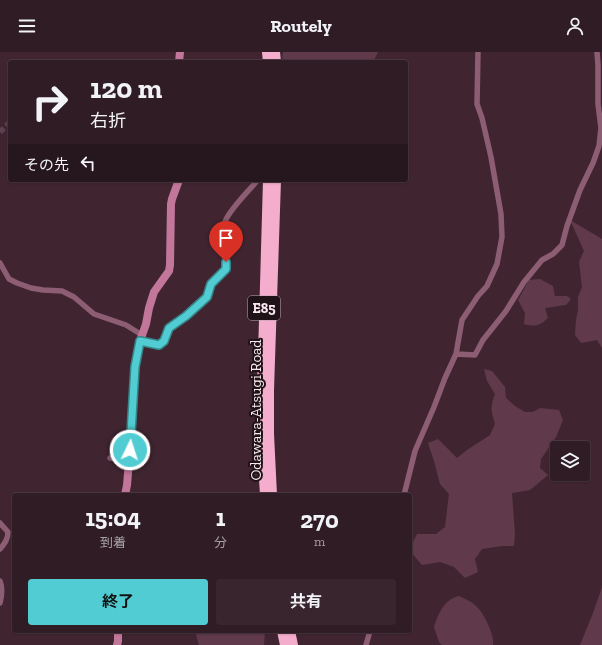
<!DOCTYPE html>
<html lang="ja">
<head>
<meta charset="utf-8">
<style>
  body { margin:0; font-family:"Zilla Slab","Noto Sans JP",serif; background:#38252d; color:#f1f3f6; height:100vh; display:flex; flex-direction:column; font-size:15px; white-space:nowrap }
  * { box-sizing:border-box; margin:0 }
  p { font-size:13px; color:#a8a1a7 }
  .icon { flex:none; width:22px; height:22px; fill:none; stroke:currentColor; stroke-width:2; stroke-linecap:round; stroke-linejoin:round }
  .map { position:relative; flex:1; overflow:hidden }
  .drawer { position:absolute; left:12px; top:441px; width:400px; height:140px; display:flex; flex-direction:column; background:#301c25; border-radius:4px; box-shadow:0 1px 3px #0004,0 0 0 1px #4b3a42 }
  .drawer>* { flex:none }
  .top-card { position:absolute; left:8px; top:8px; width:400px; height:122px; border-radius:4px; box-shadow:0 1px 3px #0004,0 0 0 1px #4b3a42; background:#301c25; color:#f1f3f6; overflow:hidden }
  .fabs { position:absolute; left:550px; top:389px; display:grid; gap:8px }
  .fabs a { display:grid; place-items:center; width:40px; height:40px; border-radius:4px; background:#301c25; box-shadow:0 1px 3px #0004,0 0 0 1px #4b3a42; font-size:20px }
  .pin { position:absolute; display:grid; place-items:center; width:34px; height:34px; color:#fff; margin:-41px -17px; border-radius:50% 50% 50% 0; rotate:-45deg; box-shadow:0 0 4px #0007 }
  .pin .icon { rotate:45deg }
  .me { position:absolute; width:44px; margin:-22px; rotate:4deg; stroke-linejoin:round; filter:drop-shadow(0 0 3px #0008) }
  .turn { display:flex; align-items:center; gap:14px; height:84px; padding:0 16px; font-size:18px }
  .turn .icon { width:52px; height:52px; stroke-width:2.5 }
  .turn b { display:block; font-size:28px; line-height:34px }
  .then { display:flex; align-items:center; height:38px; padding:0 16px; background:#0003; gap:8px; font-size:15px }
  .eta { display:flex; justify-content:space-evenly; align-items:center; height:68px; text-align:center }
  .eta b { font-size:24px; font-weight:700; line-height:28px }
  .cta { display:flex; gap:8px; margin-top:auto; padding:8px 16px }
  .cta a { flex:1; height:46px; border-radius:4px; background:#51ccd3; color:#111; font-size:16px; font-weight:700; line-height:46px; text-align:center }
  .cta a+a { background:#38252d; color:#f1f3f6 }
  header { display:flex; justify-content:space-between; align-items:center; height:52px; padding:0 16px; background:#301c25; font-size:18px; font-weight:700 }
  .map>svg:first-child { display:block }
  .green { fill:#603a4b }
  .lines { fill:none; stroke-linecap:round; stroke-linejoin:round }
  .street-tunnel { stroke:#5c424e; stroke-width:5.5; stroke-dasharray:5.5 3; stroke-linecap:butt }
  .street { stroke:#8d5d73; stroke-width:5.5 }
  .secondary { stroke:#c2769a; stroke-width:8 }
  .highway { stroke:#f5adcd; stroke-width:10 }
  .route-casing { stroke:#358589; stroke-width:10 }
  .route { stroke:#51ccd3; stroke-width:7 }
  .labels { text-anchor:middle; stroke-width:4; stroke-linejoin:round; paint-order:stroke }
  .shield { fill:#1f1318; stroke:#b8a7ae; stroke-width:1 }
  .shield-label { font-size:14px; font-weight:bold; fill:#fae7ef }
  .street-label { font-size:15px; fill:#fae7ef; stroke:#1f1318 }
</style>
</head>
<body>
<header><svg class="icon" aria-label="menu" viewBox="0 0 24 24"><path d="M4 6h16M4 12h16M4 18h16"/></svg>Routely<svg class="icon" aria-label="person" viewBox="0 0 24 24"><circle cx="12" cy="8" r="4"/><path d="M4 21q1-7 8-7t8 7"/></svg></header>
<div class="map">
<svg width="602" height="593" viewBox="0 0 602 593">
  <rect width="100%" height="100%" fill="#402531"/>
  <!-- green -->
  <path class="green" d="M283,0H378L373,10H291L282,6Z
    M570,168L602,187V296L597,288L581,291L575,283L576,268L578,258V245L582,235L579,210L584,199Z
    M540,227L553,234L555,244H567L571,247L566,253L545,256L548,266C539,274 536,275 524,272L525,261L518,248L529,228Z
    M484,317L492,319L505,335L506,346L515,354L525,360H533L540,356L559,358L563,368L556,385L541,407L540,416L548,423L530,438L512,441L515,482L514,494H502L482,497L475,507L478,520L465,526L454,515L440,510L422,513L410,499V496L417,482H436L445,475L449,442L440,432L434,409L428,391L438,387L457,406L467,398L490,383L495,372C491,359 490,355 495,342L487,329Z
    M602,535V593H580L593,561Z
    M459,544C465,547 473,550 478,556C484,562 495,584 493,593H442L439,590L434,575C437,566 441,554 450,548C452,546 456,545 459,544Z
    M195,579H265L264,593H199Z"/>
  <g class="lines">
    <!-- street-tunnel -->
    <path class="street-tunnel" d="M0,80L10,70"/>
    <!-- street -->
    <path class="street" d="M0,211L9,227L17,231L31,236L43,238L62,239L74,245L94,262L126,273L142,283
      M140,289L159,293L164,289L169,276L186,264L207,245L211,232L226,217C226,203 222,184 225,170C228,159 250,137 258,128
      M456,302L475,303L483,288L506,259L524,230L542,208L553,202L562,193L567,174L580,138L593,111L599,94L601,76L598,52V13L597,0
      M110,406L128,409
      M404,443L415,399L434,355L445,326L456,302L462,268L478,244L487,234L497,212L502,185L501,162L491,105L482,66L477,52L478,0
      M0,471L8,480C8,487 5,491 0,497
      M0,529C3,536 2,543 0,551
      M366,593L370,579"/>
    <!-- secondary -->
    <path class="secondary" d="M179,10L180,0
      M125,443L127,433L131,386L135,315L140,289L146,272L149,256L154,240L169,219L170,213L171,152L172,147L179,128
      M117,593L118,589V579"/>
    <!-- highway -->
    <path class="highway" d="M267,0L268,10
      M275,0L276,10
      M265,443L261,380L262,338L268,128
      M272,443L269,382V338L276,128
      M282,579L285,593
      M290,579L293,593"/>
  </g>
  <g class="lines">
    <!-- route casing -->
    <g class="route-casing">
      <path id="route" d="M130,398L135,315L140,289L159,293L164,289L169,276L186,264L207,245L211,232L226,217V210"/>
    </g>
    <!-- route -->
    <use href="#route" class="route"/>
  </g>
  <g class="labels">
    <!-- shield labels -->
    <rect class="shield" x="248" y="244" width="32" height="24" rx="3"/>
    <g class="shield-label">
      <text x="264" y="261">E85</text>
    </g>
    <!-- street labels -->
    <g class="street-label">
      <text transform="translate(256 358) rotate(-90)" y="5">Odawara-Atsugi Road</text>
    </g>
  </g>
</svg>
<div class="fabs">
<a><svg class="icon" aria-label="layers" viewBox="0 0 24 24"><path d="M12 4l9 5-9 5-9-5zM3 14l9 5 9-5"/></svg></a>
</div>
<div class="pin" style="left:226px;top:210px;background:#d93025"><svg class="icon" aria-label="arrive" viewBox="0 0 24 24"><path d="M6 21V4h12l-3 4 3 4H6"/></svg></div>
<svg class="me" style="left:130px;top:398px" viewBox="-20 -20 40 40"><circle r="17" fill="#51ccd3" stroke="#fff" stroke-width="3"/><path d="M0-11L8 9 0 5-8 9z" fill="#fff"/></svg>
<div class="top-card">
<div class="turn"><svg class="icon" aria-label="right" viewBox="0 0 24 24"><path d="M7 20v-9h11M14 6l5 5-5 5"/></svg><div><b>120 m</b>右折</div></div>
<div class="then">その先<svg class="icon" aria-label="left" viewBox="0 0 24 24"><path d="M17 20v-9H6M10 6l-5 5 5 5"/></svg></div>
</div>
<section class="drawer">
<div class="eta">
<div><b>15:04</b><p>到着</p></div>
<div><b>1</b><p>分</p></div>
<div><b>270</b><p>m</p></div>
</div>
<div class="cta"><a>終了</a><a>共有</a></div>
</section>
</div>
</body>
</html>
